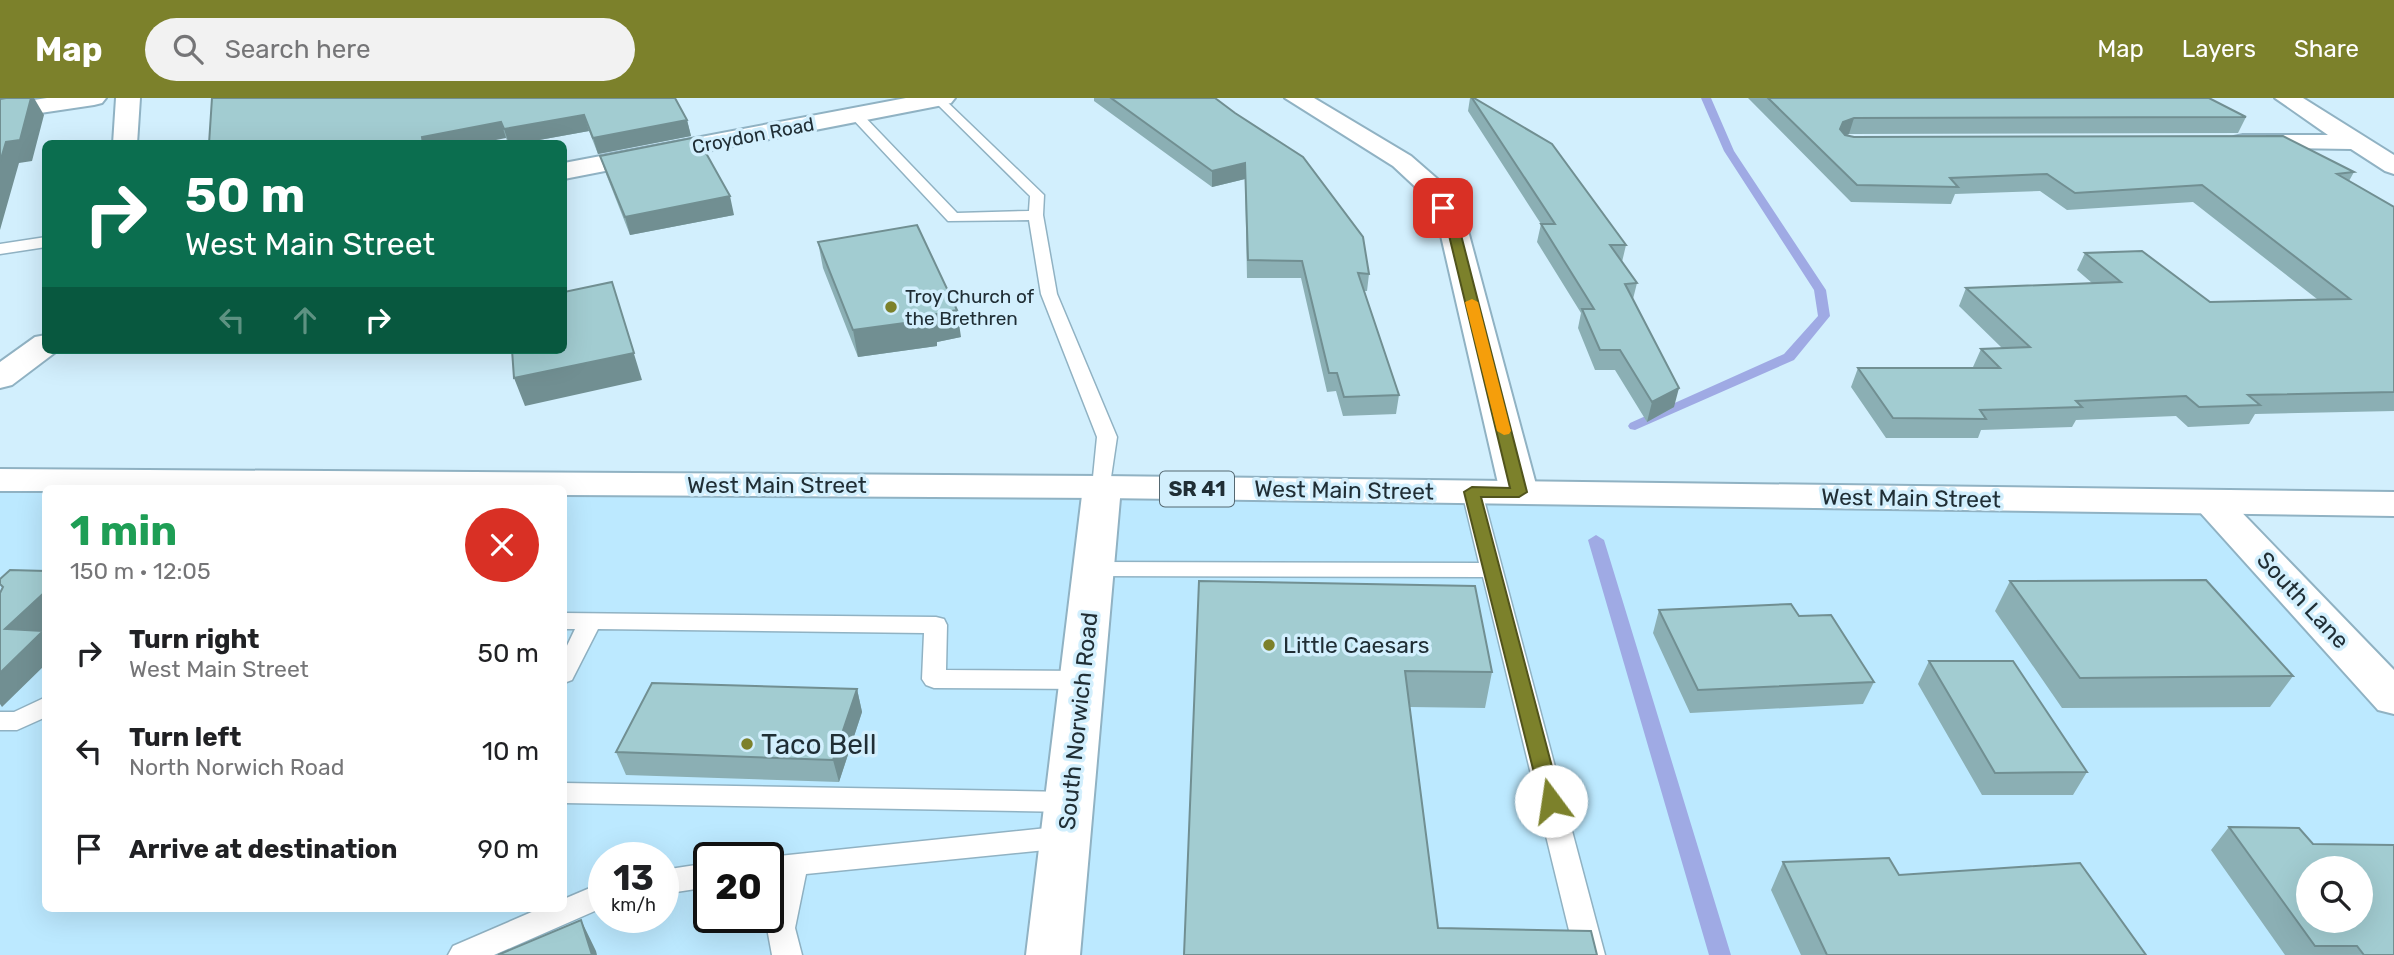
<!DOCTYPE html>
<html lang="en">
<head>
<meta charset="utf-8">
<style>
  body { margin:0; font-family:Rubik,sans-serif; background:#f2f2f2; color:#202124; height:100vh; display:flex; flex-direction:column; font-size:26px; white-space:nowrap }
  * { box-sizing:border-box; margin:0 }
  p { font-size:23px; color:#757577 }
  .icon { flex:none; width:38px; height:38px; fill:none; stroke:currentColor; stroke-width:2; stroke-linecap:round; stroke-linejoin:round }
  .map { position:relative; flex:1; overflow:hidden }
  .panel { position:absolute; left:42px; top:387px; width:525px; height:427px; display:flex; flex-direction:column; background:#fff; border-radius:10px; box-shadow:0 7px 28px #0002 }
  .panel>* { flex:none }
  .hud { position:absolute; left:42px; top:42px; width:525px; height:214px; border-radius:10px; box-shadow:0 7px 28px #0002; background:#0b6e4f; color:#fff; overflow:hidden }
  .tools { position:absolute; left:2296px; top:758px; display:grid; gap:14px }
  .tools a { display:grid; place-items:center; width:77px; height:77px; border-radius:50%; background:#fff; box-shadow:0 7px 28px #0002; font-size:35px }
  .speed { position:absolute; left:588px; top:744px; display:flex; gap:14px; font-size:35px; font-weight:700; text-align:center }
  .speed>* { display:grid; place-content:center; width:91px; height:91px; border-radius:50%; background:#fff; box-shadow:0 7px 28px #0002; line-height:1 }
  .speed small { font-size:18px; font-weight:400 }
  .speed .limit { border:4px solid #111; border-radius:10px; background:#fff; color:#111 }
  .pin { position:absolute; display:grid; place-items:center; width:60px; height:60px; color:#fff; margin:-30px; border-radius:14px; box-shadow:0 4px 10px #0006 }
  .me { position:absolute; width:77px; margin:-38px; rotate:346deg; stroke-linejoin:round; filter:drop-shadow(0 0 5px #0008) }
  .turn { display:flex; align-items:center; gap:24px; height:147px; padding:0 28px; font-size:32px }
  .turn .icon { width:91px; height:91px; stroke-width:2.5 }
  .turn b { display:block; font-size:49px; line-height:60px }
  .lanes { display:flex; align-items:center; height:66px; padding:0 28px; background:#0003; justify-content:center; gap:35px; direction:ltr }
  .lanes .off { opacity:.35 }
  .round { display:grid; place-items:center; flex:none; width:74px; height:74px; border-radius:37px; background:#f2f2f2 }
  .summary { display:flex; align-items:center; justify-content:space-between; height:119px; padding:0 28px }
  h1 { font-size:42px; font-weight:700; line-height:52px; color:#1e9e55 }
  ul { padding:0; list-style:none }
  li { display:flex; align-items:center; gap:21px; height:98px; padding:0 28px }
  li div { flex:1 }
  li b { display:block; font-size:26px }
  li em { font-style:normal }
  header { display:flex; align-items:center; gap:42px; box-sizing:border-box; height:98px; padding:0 35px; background:#7c812b; color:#fff }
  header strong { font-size:33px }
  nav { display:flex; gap:38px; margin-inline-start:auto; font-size:24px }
  .search { width:490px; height:63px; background:#f2f2f2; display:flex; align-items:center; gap:18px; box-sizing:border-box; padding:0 24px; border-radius:38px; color:#757577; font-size:26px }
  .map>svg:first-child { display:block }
  .built { fill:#bce9ff; fill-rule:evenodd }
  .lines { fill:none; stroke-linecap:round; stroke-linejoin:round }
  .stream { fill:#9faae4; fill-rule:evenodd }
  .lane-casing { stroke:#90b2c3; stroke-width:3 }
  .street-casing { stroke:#90b2c3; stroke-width:4 }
  .primary-casing { stroke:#90b2c3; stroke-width:4 }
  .lane { fill:#fff; fill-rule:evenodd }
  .street { fill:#fff; fill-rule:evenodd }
  .primary { fill:#fff; fill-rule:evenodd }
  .wall { fill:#8bafb4 }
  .shaded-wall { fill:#718f92 }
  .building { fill:#a2ccd1; stroke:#718f92; stroke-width:2; fill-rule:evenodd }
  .route { fill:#7c812b; stroke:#51541c; stroke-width:2 }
  .slow { fill:#f59e0b }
  .poi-dot { fill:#7c812b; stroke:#d2effd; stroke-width:2.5 }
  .labels { text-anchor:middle; stroke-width:7; stroke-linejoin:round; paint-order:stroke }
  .far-street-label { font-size:19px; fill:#202e35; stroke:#d2effd }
  .far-poi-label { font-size:19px; fill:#202e35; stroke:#d2effd; text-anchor:start }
  .shield { fill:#d2effd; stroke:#556871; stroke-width:2 }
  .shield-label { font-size:21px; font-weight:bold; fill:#202e35 }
  .street-label { font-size:23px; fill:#202e35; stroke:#d2effd }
  .poi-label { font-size:23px; fill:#202e35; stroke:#d2effd; text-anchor:start }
  .near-poi-label { font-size:28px; fill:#202e35; stroke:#d2effd; text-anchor:start }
</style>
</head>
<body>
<header>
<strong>Map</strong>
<div class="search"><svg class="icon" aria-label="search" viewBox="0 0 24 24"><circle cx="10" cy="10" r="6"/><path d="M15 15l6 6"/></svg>Search here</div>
<nav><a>Map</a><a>Layers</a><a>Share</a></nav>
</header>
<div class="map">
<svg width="2394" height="857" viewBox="0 0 2394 857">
  <rect width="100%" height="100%" fill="#d2effd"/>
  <!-- built -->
  <path class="built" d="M0,382L2211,404L2394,600V857H0ZM46,390H564V810H46ZM604,760H663V819H604ZM709,760H768V819H709ZM2308,770H2361V822H2308Z"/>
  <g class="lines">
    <!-- stream -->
    <path class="stream" d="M1701,0H1711L1734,53L1826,192L1830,218L1794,262L1635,332L1630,331L1628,328L1630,325L1784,256L1818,218L1814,192L1724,53Z
      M1596,437L1604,442L1731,857H1709L1588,442Z"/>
    <!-- lane casing -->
    <g class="lane-casing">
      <path id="lane" d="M931,0H943L1044,97L1043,117L1057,196L1117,339L1109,393L1102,395L1092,389L1097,339L1041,196L1029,122L948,123L849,17L860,14L957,115L1029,113L1030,98Z
        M46,139V149L0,156V146Z
        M1472,388L1482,394L1605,857H1575L1483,479L1093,478L1085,476L1082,471L1085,466L1093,464L1479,465L1462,394Z
        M564,515L936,519L944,521L947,527L946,572L1082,573L1090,576L1094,582L1090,588L1082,591L934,590L926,587L922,581L924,535L598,531L572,582L564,585V554L575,531H564Z
        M46,599V619L17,632H0V614H14Z
        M564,685L1069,694L1078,697L1082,704L1078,711L1069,714L564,705Z
        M1066,728L1076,731L1080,739L1076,747L1066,750L806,776L795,830L802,857H772L767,830L777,778L768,779V760H759Z
        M709,765V789L663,796V772Z
        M604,784V809L494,857H448L453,848L541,810H564V801Z"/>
    </g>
    <!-- street casing -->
    <g class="street-casing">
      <path id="street" d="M47,0H106L102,5L94,7L0,21V7Z
        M116,0H140L137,46H113Z
        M906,0H955L951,5L943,7L564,81V65Z
        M1285,0H1314L1411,58L1442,85L1467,129L1538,394L1532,402L1519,405L1506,402L1500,394L1439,129L1422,95L1393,68Z
        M2275,0H2303L2394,57V76L2385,73L2351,51L2234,49L2231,44L2234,39L2243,37H2328Z
        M46,237V252L57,253L12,287L0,290V264L35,239Z
        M1102,378L1115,381L1121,389L1080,857H1026L1083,389L1089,381Z
        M2211,392L2224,396L2394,572V616L2378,612L2198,412L2192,404L2198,396Z"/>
    </g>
    <!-- primary casing -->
    <g class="primary-casing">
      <path id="primary" d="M0,371L1102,378L2394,394V418L1102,400L564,397V390H46V393H0Z"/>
    </g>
    <!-- lane -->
    <use href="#lane" class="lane"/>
    <!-- street -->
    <use href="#street" class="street"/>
    <!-- primary -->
    <use href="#primary" class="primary"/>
  </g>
  <!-- wall -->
  <path class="wall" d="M212,0L687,22L691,38L598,56L589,33L517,46H508L506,40Z
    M1094,0H1215L1369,176L1367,193H1364L1399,297L1396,316L1343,318L1336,293L1327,294L1301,180H1247L1245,81L1212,89L1094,3Z
    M1470,0H1474L1626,147L1622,164L1637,185L1633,201L1674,309L1647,324L1615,272H1595L1578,230L1581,215L1537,144L1541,126L1468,13Z
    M1748,0H2209L2246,19L2238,35L1849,36L1845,38L1854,39L2354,74L2349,83L2394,109V313L2255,316L2249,326L2188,329L2176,318L2076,322L2072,329L1981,332L1978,340H1886L1851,289L1858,270H1973V269L1981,251L2002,250L1959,208L1966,190L2092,185L2077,172L2085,155L2210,204L2317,201L2193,104L2067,112L2040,93L1955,96L1951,106L1851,104Z
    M600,58L734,117L630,137L606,76Z
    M818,144L961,239L937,244V248L858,259L823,170Z
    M1199,483L1492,574L1485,610L1410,609L1438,830L1184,857Z
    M2010,483L2293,578L2270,609L2062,610L1995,513Z
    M1659,512L1799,518L1874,584L1863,606L1690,615L1653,535Z
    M1929,563L2087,674L2073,697H1982L1918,586Z
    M857,591L862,614L839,684L626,677L616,654Z
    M2229,729L2313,746L2394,857H2285L2211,752Z
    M1783,764L1899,777L2146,857H1801L1771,792Z"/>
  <!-- shaded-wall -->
  <path class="shaded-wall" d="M31,0H34L44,17L32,63L19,65L0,132V64L6,44Z
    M584,17L589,33L517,46H509L504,31Z
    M1854,20L1849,36L1838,40L1835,47L1843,24Z
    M687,22L691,38L598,56L593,40Z
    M501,24L506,40L476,46H423L422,39Z
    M1245,65V81L1212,89V73Z
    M730,98L734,117L630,137L625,119Z
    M612,184L642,282L525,308L514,280Z
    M957,212L961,239L937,244V248L858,259L853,232Z
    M1679,290L1674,309L1647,324L1652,304Z
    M46,493V528L21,552L5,531Z
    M43,533L46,536V566L2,609L0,606V575Z
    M857,591L862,614L839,684L833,662Z
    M581,822L596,853L597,857H592Z"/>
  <!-- building -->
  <path class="building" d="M6,0H31L20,42L6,44L0,64V1Z
    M212,0H675L687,22L593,40L584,17L504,31L501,24L422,39L423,46H209Z
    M1111,0H1215L1235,15L1303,59L1363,139L1369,176L1358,175L1399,297L1344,299L1337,275H1329L1302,163L1248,162L1245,65L1212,73Z
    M1472,0H1474L1552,46L1626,147H1610L1637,185L1625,186L1679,290L1652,304L1620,252H1600L1582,211H1594L1541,126H1555Z
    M1768,0H2209L2246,19L1854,20L1843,24L1840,31L1845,37L1854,39L2283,38L2354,74L2337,76L2394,109V294L2248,297L2260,307L2199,309L2186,298L2076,303L2082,309L1980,312L1986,321L1893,320L1858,270H2000L1981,251L2030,249L1966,190L2121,184L2085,155L2142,153L2210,204L2350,201L2202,87L2075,95L2047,76L1950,80L1958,89L1857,87Z
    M697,39L730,98L625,119L600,58Z
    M917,127L957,212L932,217L934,221L853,232L818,144Z
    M612,184L634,255L514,280L512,252H564V194Z
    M10,472L46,473V493L5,531L43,533L0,575V495L3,489L0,486V481Z
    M2206,482L2293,578L2080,580L2010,483Z
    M1199,483L1475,488L1492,574L1405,573L1438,830L1591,833L1597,857H1184Z
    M1791,506L1799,518L1831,517L1874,584L1698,592L1659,512Z
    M1929,563H2013L2087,674L1995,675Z
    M652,585L857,591L833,662L616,654Z
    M2229,729L2299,730L2313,746L2394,747V857H2364L2357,848H2315ZM2308,770H2361V822H2308Z
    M1889,760L1899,777L2080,765L2146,857H1827L1783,764Z
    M581,822L592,857H498Z"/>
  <!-- route -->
  <path class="route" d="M1439,107H1447L1459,129L1527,394L1519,399H1481L1561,703L1558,709H1544L1541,703L1464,394L1472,389L1510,390L1447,129Z"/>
  <!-- slow -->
  <path class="slow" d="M1472,201L1478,204L1511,333L1509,336L1504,337L1497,333L1465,204Z"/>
  <!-- markers -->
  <g class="poi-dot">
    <circle cx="891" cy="209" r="7"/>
    <circle cx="1269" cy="547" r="7"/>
    <circle cx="747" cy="646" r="7"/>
  </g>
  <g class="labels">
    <!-- far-street labels -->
    <g class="far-street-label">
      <text transform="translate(753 37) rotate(-11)" y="7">Croydon Road</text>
    </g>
    <!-- far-poi labels -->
    <g class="far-poi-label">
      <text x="905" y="205">Troy Church of<tspan x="905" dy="22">the Brethren</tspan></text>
    </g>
    <!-- shield labels -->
    <rect class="shield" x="1160" y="373.5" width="74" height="35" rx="5"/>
    <g class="shield-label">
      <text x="1197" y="398">SR 41</text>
    </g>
    <!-- street labels -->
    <g class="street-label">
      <text x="777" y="395">West Main Street</text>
      <text transform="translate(1344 392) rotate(1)" y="8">West Main Street</text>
      <text transform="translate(1911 400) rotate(1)" y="8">West Main Street</text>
      <text transform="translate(2303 502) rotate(47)" y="8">South Lane</text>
      <text transform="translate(1078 623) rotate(-84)" y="8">South Norwich Road</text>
    </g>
    <!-- poi labels -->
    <g class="poi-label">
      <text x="1283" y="555">Little Caesars</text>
    </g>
    <!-- near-poi labels -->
    <g class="near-poi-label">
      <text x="761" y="656">Taco Bell</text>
    </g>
  </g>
</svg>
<div class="tools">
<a><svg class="icon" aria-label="search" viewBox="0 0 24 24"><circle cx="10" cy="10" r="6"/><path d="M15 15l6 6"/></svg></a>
</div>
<div class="speed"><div>13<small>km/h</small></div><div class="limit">20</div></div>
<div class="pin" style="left:1443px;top:110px;background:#d93025"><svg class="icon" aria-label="arrive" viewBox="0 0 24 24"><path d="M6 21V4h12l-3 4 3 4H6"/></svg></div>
<svg class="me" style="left:1551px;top:703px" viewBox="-20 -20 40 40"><circle r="19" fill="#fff"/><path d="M0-13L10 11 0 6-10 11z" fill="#7c812b"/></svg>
<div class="hud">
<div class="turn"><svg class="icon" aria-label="right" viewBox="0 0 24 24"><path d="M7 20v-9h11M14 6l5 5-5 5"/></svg><div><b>50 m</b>West Main Street</div></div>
<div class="lanes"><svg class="icon off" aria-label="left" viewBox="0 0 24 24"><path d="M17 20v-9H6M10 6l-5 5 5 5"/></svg><svg class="icon off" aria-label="ahead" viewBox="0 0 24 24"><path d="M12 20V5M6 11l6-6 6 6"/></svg><svg class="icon" aria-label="right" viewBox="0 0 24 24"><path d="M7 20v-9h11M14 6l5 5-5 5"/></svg></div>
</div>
<section class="panel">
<div class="summary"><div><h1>1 min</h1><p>150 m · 12:05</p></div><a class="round" style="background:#d93025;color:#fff"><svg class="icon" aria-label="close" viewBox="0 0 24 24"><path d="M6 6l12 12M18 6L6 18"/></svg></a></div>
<ul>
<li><svg class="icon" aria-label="right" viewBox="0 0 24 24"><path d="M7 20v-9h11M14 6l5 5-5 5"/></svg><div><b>Turn right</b><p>West Main Street</p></div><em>50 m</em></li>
<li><svg class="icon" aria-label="left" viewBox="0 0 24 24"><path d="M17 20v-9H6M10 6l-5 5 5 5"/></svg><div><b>Turn left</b><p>North Norwich Road</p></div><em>10 m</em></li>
<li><svg class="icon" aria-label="arrive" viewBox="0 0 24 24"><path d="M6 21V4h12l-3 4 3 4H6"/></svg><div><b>Arrive at destination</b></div><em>90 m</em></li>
</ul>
</section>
</div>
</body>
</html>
